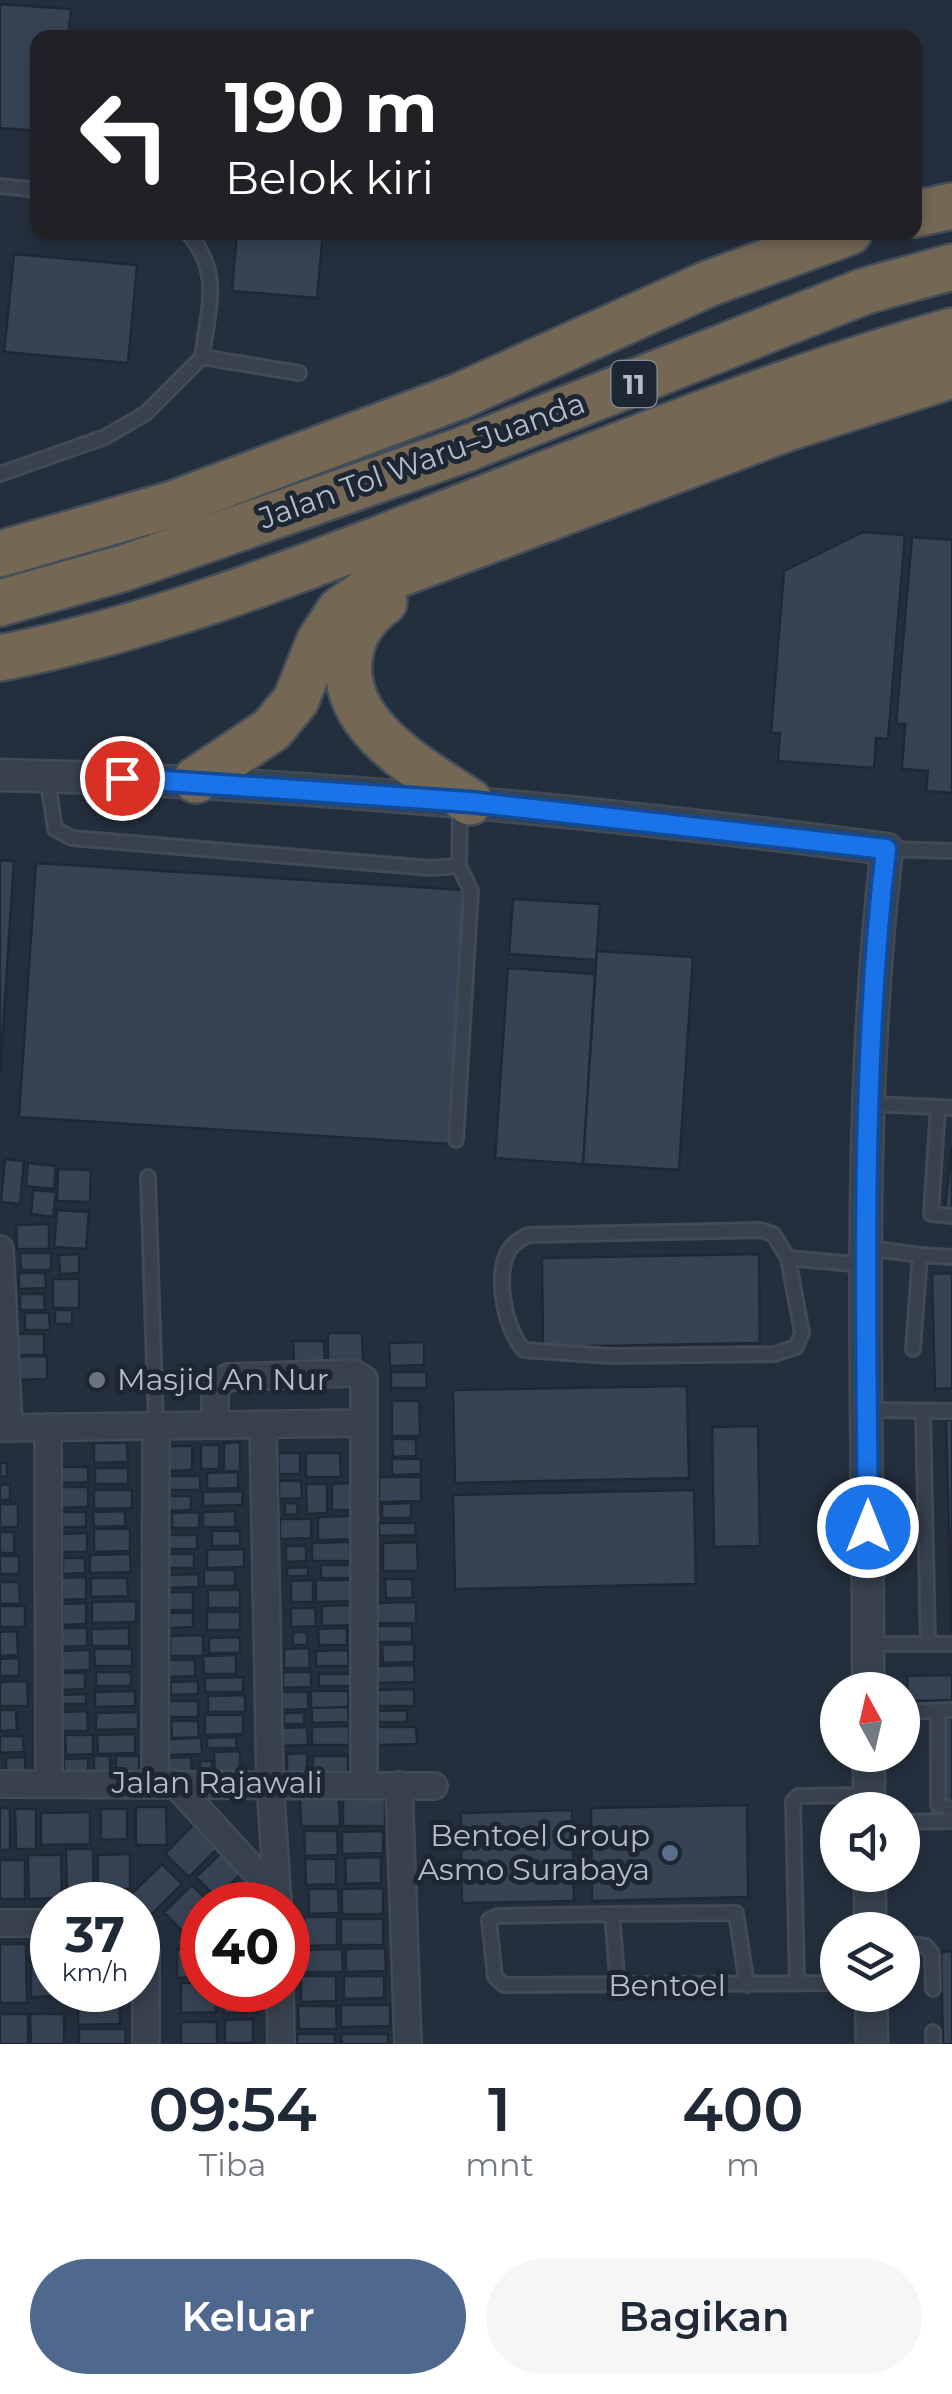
<!DOCTYPE html>
<html lang="id">
<head>
<meta charset="utf-8">
<style>
  body { margin:0; font-family:Montserrat,sans-serif; background:#f6f6f7; color:#1f2937; height:100vh; display:flex; flex-direction:column; font-size:38px; white-space:nowrap }
  * { box-sizing:border-box; margin:0 }
  p { font-size:32px; color:#747a83 }
  .icon { flex:none; width:55px; height:55px; fill:none; stroke:currentColor; stroke-width:2; stroke-linecap:round; stroke-linejoin:round }
  .map { position:relative; height:2044px; overflow:hidden }
  .details { display:flex; flex-direction:column; background:#fff; flex:1 }
  .details>* { flex:none }
  .guide { position:absolute; left:30px; top:30px; width:892px; height:210px; border-radius:20px; box-shadow:0 5px 15px #0003; background:#202124; color:#fff; overflow:hidden }
  .needle { width:65px; rotate:352deg }
  .tools { position:absolute; left:820px; top:1672px; display:grid; gap:20px }
  .tools a { display:grid; place-items:center; width:100px; height:100px; border-radius:50%; background:#fff; box-shadow:0 5px 15px #0003; font-size:50px }
  .speed { position:absolute; left:30px; top:1882px; display:flex; gap:20px; font-size:50px; font-weight:700; text-align:center }
  .speed>* { display:grid; place-content:center; width:130px; height:130px; border-radius:50%; background:#fff; box-shadow:0 5px 15px #0003; line-height:1 }
  .speed small { font-size:25px; font-weight:400 }
  .speed .limit { border:15px solid #d22; background:#fff; color:#111 }
  .pin { position:absolute; display:grid; place-items:center; width:85px; height:85px; color:#fff; margin:-42px; border:5px solid #fff; border-radius:50%; box-shadow:0 2px 10px #0007 }
  .me { position:absolute; width:110px; margin:-55px; rotate:0deg; stroke-linejoin:round; filter:drop-shadow(0 0 8px #0008) }
  .turn { display:flex; align-items:center; gap:35px; height:210px; padding:0 30px; font-size:45px }
  .turn .icon { width:130px; height:130px; stroke-width:2.5 }
  .turn b { display:block; font-size:70px; line-height:85px }
  .eta { display:flex; justify-content:space-evenly; align-items:center; height:170px; text-align:center }
  .eta b { font-size:60px; font-weight:600; line-height:70px }
  .action { display:flex; gap:20px; margin-top:auto; padding:20px 30px }
  .action a { flex:1; height:115px; border-radius:60px; background:#4f688e; color:#fff; font-size:40px; font-weight:600; line-height:115px; text-align:center }
  .action a+a { background:#f6f6f7; color:#1f2937 }
  .map>svg:first-child { display:block }
  .building { fill:#364354; stroke:#1f2835; stroke-width:2.5 }
  .lines { fill:none; stroke-linecap:round; stroke-linejoin:round }
  .service-casing { stroke:#414a57; stroke-width:18 }
  .minor-casing { stroke:#414a57; stroke-width:30 }
  .tertiary-casing { stroke:#414a57; stroke-width:35 }
  .motorway-casing { stroke:#434c59; stroke-width:50 }
  .service { stroke:#38414e; stroke-width:12 }
  .minor { stroke:#38414e; stroke-width:25 }
  .tertiary { stroke:#38414e; stroke-width:30 }
  .motorway { stroke:#746855; stroke-width:45 }
  .route-casing { stroke:#114b97; stroke-width:25 }
  .route { stroke:#1a73e8; stroke-width:18 }
  .worship-dot { fill:#6b7280; stroke:#1d2633; stroke-width:4 }
  .service-dot { fill:#5c6f8a; stroke:#1d2633; stroke-width:4 }
  .labels { text-anchor:middle; stroke-width:10; stroke-linejoin:round; paint-order:stroke }
  .shield { fill:#1d2633; stroke:#878f9c; stroke-width:2.5 }
  .shield-label { font-size:28px; font-weight:bold; fill:#b4bcc9 }
  .street-label { font-size:30px; fill:#b4bcc9; stroke:#1d2633 }
  .poi-label { font-size:30px; fill:#b4bcc9; stroke:#1d2633; text-anchor:start }
</style>
</head>
<body>
<div class="map">
<svg width="952" height="2044" viewBox="0 0 952 2044">
  <rect width="100%" height="100%" fill="#242f3e"/>
  <!-- building -->
  <path class="building" d="M0,4L71,9L68,38H38V131L0,128Z
    M237,232H323L317,298L232,291Z
    M14,254L137,265L128,363L4,352Z
    M863,532L905,535L888,739L876,738L874,768L778,761L780,733H771L784,571Z
    M912,537L952,540V793L926,791L928,771L902,769L905,724H896Z
    M0,860L14,861L0,1074Z
    M36,863L465,890L448,1144L19,1117Z
    M513,899L600,904L596,960L509,954Z
    M597,951L693,957L679,1170L583,1164Z
    M508,968L595,974L583,1164L495,1158Z
    M952,1146V1209H945Z
    M5,1159L24,1161L20,1204L1,1202Z
    M28,1163L56,1166L54,1189L26,1186Z
    M58,1169L91,1170L90,1202L57,1201Z
    M33,1190L56,1192L53,1217L31,1214Z
    M57,1210L89,1212L86,1249L54,1247Z
    M49,1224V1249H17L16,1225Z
    M20,1253H51V1270H21Z
    M79,1254V1273L60,1274L59,1255Z
    M759,1254L760,1343L543,1347L542,1258Z
    M19,1273H45L46,1288L19,1289Z
    M952,1273V1388L935,1389L932,1274Z
    M53,1279H79V1308H53Z
    M20,1294H44L45,1310H20Z
    M55,1310H72V1324H55Z
    M25,1313H49L50,1330H25Z
    M328,1333H362L363,1363H328Z
    M16,1334H44V1355H16Z
    M293,1341H324L325,1363H294Z
    M424,1342V1365L390,1366L389,1343Z
    M47,1356V1379L11,1380L10,1357Z
    M391,1372H426L427,1388H391Z
    M687,1386L689,1478L455,1483L453,1390Z
    M392,1401H419L420,1436H392Z
    M946,1420H952V1643Z
    M758,1426L760,1546L714,1547L712,1427Z
    M392,1439H416V1456L393,1457Z
    M240,1442V1471H224V1443Z
    M94,1443H127L128,1462L94,1463Z
    M201,1445H219V1469H201Z
    M164,1446H192V1470L165,1471Z
    M278,1453H300V1474H279Z
    M306,1453H340L341,1477H306Z
    M392,1459H421V1474L392,1475Z
    M0,1463H7V1476L0,1477Z
    M58,1467H88V1482L58,1483Z
    M95,1468H128V1484H95Z
    M238,1472V1488L207,1489V1473Z
    M164,1476H200V1490H164Z
    M379,1477H421V1501L379,1502Z
    M279,1481H301L302,1498L279,1499Z
    M354,1483L355,1510H332V1484Z
    M10,1484V1500H0V1485Z
    M306,1484H327V1513L307,1514Z
    M61,1487H88V1507L61,1508Z
    M94,1490H132V1508L94,1509Z
    M694,1490L696,1584L455,1589L453,1495Z
    M243,1491L242,1505L203,1506V1492Z
    M168,1496H191V1510L168,1511Z
    M285,1503H297L298,1514L285,1515Z
    M411,1503V1518H382V1504Z
    M0,1504H18V1527H0Z
    M125,1511V1526L94,1527L93,1512Z
    M235,1511V1527H203V1512Z
    M62,1512H86V1527H62Z
    M199,1512V1528H172V1513Z
    M352,1516L353,1539L318,1540V1517Z
    M280,1519H311V1538L280,1539Z
    M379,1523H415L416,1535L379,1536Z
    M94,1529H130V1551L94,1552Z
    M212,1531H240V1546H212Z
    M0,1532H14V1553H0Z
    M87,1533V1552H62V1534Z
    M165,1535H197V1549H165Z
    M350,1542V1561H312V1543Z
    M417,1542L418,1571H383V1543Z
    M286,1546H306V1561L286,1562Z
    M244,1549V1567L207,1568V1550Z
    M130,1554L131,1572L90,1573V1555Z
    M160,1554H194V1568H160Z
    M0,1556H19V1574H0Z
    M63,1558H85V1573L63,1574Z
    M321,1565H351V1578H321Z
    M308,1567V1576H287V1568Z
    M204,1570H235V1586H204Z
    M198,1574L199,1587L164,1588V1575Z
    M86,1577V1599L55,1600L54,1578Z
    M91,1578H127L128,1596L91,1597Z
    M385,1579H412L413,1598H386Z
    M313,1580V1602H291V1581Z
    M316,1580H356V1601L316,1602Z
    M0,1582H19L20,1604H0Z
    M208,1590H240V1608H208Z
    M164,1592H193V1610H164Z
    M136,1601V1622L92,1623V1602Z
    M416,1602V1623H376V1603Z
    M86,1603V1624L62,1625V1604Z
    M355,1605V1625L322,1626V1606Z
    M0,1606H25V1627H0Z
    M291,1608H315L316,1626L291,1627Z
    M207,1612H240V1630H207Z
    M169,1613H193V1627L170,1628Z
    M378,1626H412V1642H378Z
    M59,1628H87V1646L59,1647Z
    M129,1628V1646H92L91,1629Z
    M347,1628V1645H319L318,1629Z
    M17,1631L18,1655L0,1656V1632Z
    M293,1632H307V1645H293Z
    M203,1635V1656H170V1636Z
    M240,1637V1653H209V1638Z
    M414,1644V1662L383,1663L382,1645Z
    M309,1648L310,1668H284V1649Z
    M94,1649H132V1666H95Z
    M90,1650V1670L55,1671V1651Z
    M348,1650L349,1666H316V1651Z
    M236,1655V1674H204L203,1656Z
    M19,1658V1676H0V1659Z
    M166,1660H195V1676L167,1677Z
    M414,1665L415,1682L376,1683L375,1666Z
    M96,1672H131V1686H96Z
    M283,1672H311V1687L283,1688Z
    M60,1673H85V1689L60,1690Z
    M319,1674H352V1686H319Z
    M952,1675V1700L908,1701L907,1676Z
    M243,1677V1692H205V1678Z
    M27,1681L28,1706H0V1682Z
    M198,1681V1694L171,1695V1682Z
    M414,1689V1706H378V1690Z
    M135,1691V1706L95,1707V1692Z
    M311,1691H349L348,1707L311,1708Z
    M279,1692H308V1709L279,1710Z
    M86,1694V1704H62V1695Z
    M245,1695V1712H208V1696Z
    M169,1701H198V1717H169Z
    M348,1707L349,1722L312,1723V1708Z
    M0,1710H16L17,1730L0,1731Z
    M407,1710V1722H378V1711Z
    M87,1711L88,1731H61V1712Z
    M952,1711V1803L946,1804L944,1712Z
    M138,1712V1729L96,1730V1713Z
    M284,1713H304V1724H284Z
    M205,1715H243V1734L205,1735Z
    M171,1721H198L199,1737L172,1738Z
    M349,1726L350,1745H312V1727Z
    M307,1727L308,1745L282,1746V1728Z
    M378,1727H416L417,1744L378,1745Z
    M135,1734V1753L98,1754L97,1735Z
    M65,1735H93V1754L66,1755Z
    M0,1736H23L24,1752L0,1753Z
    M236,1737L237,1748H207V1738Z
    M201,1738L202,1754L167,1755V1739Z
    M240,1751V1776H215L214,1752Z
    M307,1753V1772L287,1773V1754Z
    M94,1756H110V1778H94Z
    M116,1756H139V1775H116Z
    M313,1756H348V1773L313,1774Z
    M25,1757L26,1781L6,1782V1758Z
    M191,1757L192,1774H168V1758Z
    M88,1758V1777L64,1778V1759Z
    M200,1761H212V1778H200Z
    M385,1796V1826H343V1797Z
    M300,1798H339L340,1826H301Z
    M747,1805L748,1897L592,1901L591,1808Z
    M136,1807H166L167,1845H136Z
    M0,1808H10V1850H0Z
    M15,1809H36V1849H16Z
    M101,1809H127V1839L101,1840Z
    M572,1810L574,1901L462,1903L461,1813Z
    M90,1812V1844L41,1845V1813Z
    M197,1821L221,1845L189,1877L165,1854Z
    M304,1831H337L338,1855L305,1856Z
    M383,1831V1853L342,1854V1832Z
    M226,1848L246,1869L217,1898L196,1877Z
    M66,1849H93L94,1896H67Z
    M130,1854V1889H98V1855Z
    M28,1855H61L62,1898L29,1899Z
    M381,1857V1883L346,1884L345,1858Z
    M305,1859H336V1884L306,1885Z
    M0,1860H25V1899H0Z
    M162,1864L182,1884L150,1916L130,1895Z
    M192,1885L212,1905H202V1917L185,1934L164,1912Z
    M383,1888V1914H342V1889Z
    M309,1889H338L339,1913L309,1914Z
    M304,1917H337V1945L304,1946Z
    M341,1919H383V1945H341Z
    M0,1944H26L27,2003H0Z
    M52,1948V1990H61V1996L31,1997V1949Z
    M385,1948L386,1971L346,1972V1949Z
    M177,1949H202V1977L177,1978Z
    M342,1949L343,1972H303V1950Z
    M952,1951V2044H943L941,1952Z
    M301,1976H336V2001L301,2002Z
    M344,1976H384V1998L344,1999Z
    M181,1983H202V1990H215L216,2012L181,2013Z
    M224,1990H258V2013H224Z
    M78,1996H120V2024L78,2025Z
    M341,2005H390V2026L341,2027Z
    M298,2006H336L337,2029H299Z
    M0,2014H28V2044H0Z
    M30,2014H64V2044H31Z
    M253,2019V2043H225V2020Z
    M181,2022H217V2044H181Z
    M79,2029H125L126,2044H79Z
    M297,2034H335V2044H297Z
    M341,2034H388V2044H342Z"/>
  <g class="lines">
    <!-- service casing -->
    <g class="service-casing">
      <path id="service" d="M0,186L38,190
        M187,232C223,272 208,308 202,357L299,373
        M0,474L105,437L145,414L202,357
        M47,776L55,829L72,838L430,868L459,866L460,809
        M887,849L952,851
        M871,1104L938,1107
        M952,1108L938,1107L931,1214L952,1216
        M456,1140L471,891L459,866
        M148,1177L156,1426
        M868,1248L920,1255L913,1349
        M920,1255L952,1257
        M788,1258L773,1234L761,1230L528,1235C521,1239 513,1243 509,1250C494,1275 505,1330 524,1350L610,1356L775,1354L796,1347L802,1333L788,1258L864,1265
        M867,1410L952,1411
        M923,1411L928,1644
        M868,1644H952
        M938,1711V1805L952,1809
        M902,1712L952,1710
        M902,1822L952,1821
        M612,1914L736,1913L747,1985
        M902,1943L926,1946L932,1954L933,1989
        M797,1983L793,1801L799,1796L867,1795
        M618,1987L612,1914L498,1916L489,1920L495,1977L504,1985L838,1983
        M933,2032V2044"/>
    </g>
    <!-- minor casing -->
    <g class="minor-casing">
      <path id="minor" d="M0,1249L9,1428
        M215,1423V1387L228,1377L354,1373L364,1379V1783
        M263,1425L270,1782L278,1905
        M48,1427L49,1784
        M0,1428L363,1423
        M155,1783L156,1426
        M174,1783L278,1896
        M0,1784L434,1786
        M399,1785L408,2044
        M0,1923H52
        M138,1933L146,1952V2044
        M280,1990L281,2044"/>
    </g>
    <!-- tertiary casing -->
    <g class="tertiary-casing">
      <path id="tertiary" d="M0,775C297,782 592,811 887,849C854,1127 869,1411 868,1690
        M869,1755V1810
        M870,1875V1930
        M871,1995L872,2044"/>
    </g>
    <!-- motorway casing -->
    <g class="motorway-casing">
      <path id="motorway" d="M915,214L952,206
        M0,554L173,504L460,396L710,283L849,232
        M384,602C366,615 354,631 350,653C336,725 421,769 470,802
        M0,603L124,568L463,450L865,291L952,267
        M0,658C144,630 282,577 418,524C594,456 770,382 952,331
        M196,780L272,729L296,700L319,642L340,610L383,580L787,428L952,375"/>
    </g>
    <!-- service -->
    <use href="#service" class="service"/>
    <!-- minor -->
    <use href="#minor" class="minor"/>
    <!-- tertiary -->
    <use href="#tertiary" class="tertiary"/>
    <!-- motorway -->
    <use href="#motorway" class="motorway"/>
  </g>
  <g class="lines">
    <!-- route casing -->
    <g class="route-casing">
      <path id="route" d="M122,778L470,802L886,849C860,1072 866,1302 868,1527"/>
    </g>
    <!-- route -->
    <use href="#route" class="route"/>
  </g>
  <!-- markers -->
  <circle class="worship-dot" cx="97" cy="1380" r="10"/>
  <circle class="service-dot" cx="670" cy="1853" r="10"/>
  <g class="labels">
    <!-- shield labels -->
    <rect class="shield" x="611.5" y="361" width="45" height="46" rx="8"/>
    <g class="shield-label">
      <text x="634" y="394">11</text>
    </g>
    <!-- street labels -->
    <g class="street-label">
      <text transform="translate(422 461) rotate(-20)" y="10">Jalan Tol Waru–Juanda</text>
      <text x="217" y="1793">Jalan Rajawali</text>
      <text x="667" y="1996">Bentoel</text>
    </g>
    <!-- poi labels -->
    <g class="poi-label">
      <text x="117" y="1390">Masjid An Nur</text>
      <text x="650" y="1846" text-anchor="end">Bentoel Group<tspan x="650" dy="34">Asmo Surabaya</tspan></text>
    </g>
  </g>
</svg>
<div class="tools">
<a><svg class="needle" viewBox="-14 -14 28 28"><path d="M0-13l5 13h-10z" fill="#e53935"/><path d="M0 13l5-13h-10z" fill="#747a83"/></svg></a>
<a><svg class="icon" aria-label="sound" viewBox="0 0 24 24"><path d="M4 9h4l5-4v14l-5-4H4zM17 9q2 3 0 6"/></svg></a>
<a><svg class="icon" aria-label="layers" viewBox="0 0 24 24"><path d="M12 4l9 5-9 5-9-5zM3 14l9 5 9-5"/></svg></a>
</div>
<div class="speed"><div>37<small>km/h</small></div><div class="limit">40</div></div>
<div class="pin" style="left:122px;top:778px;background:#d93025"><svg class="icon" aria-label="arrive" viewBox="0 0 24 24"><path d="M6 21V4h12l-3 4 3 4H6"/></svg></div>
<svg class="me" style="left:868px;top:1527px" viewBox="-20 -20 40 40"><circle r="17" fill="#1a73e8" stroke="#fff" stroke-width="3"/><path d="M0-11L8 9 0 5-8 9z" fill="#fff"/></svg>
<div class="guide">
<div class="turn"><svg class="icon" aria-label="left" viewBox="0 0 24 24"><path d="M17 20v-9H6M10 6l-5 5 5 5"/></svg><div><b>190 m</b>Belok kiri</div></div>
</div>
</div>
<section class="details">
<div class="eta">
<div><b>09:54</b><p>Tiba</p></div>
<div><b>1</b><p>mnt</p></div>
<div><b>400</b><p>m</p></div>
</div>
<div class="action"><a>Keluar</a><a>Bagikan</a></div>
</section>
</body>
</html>
